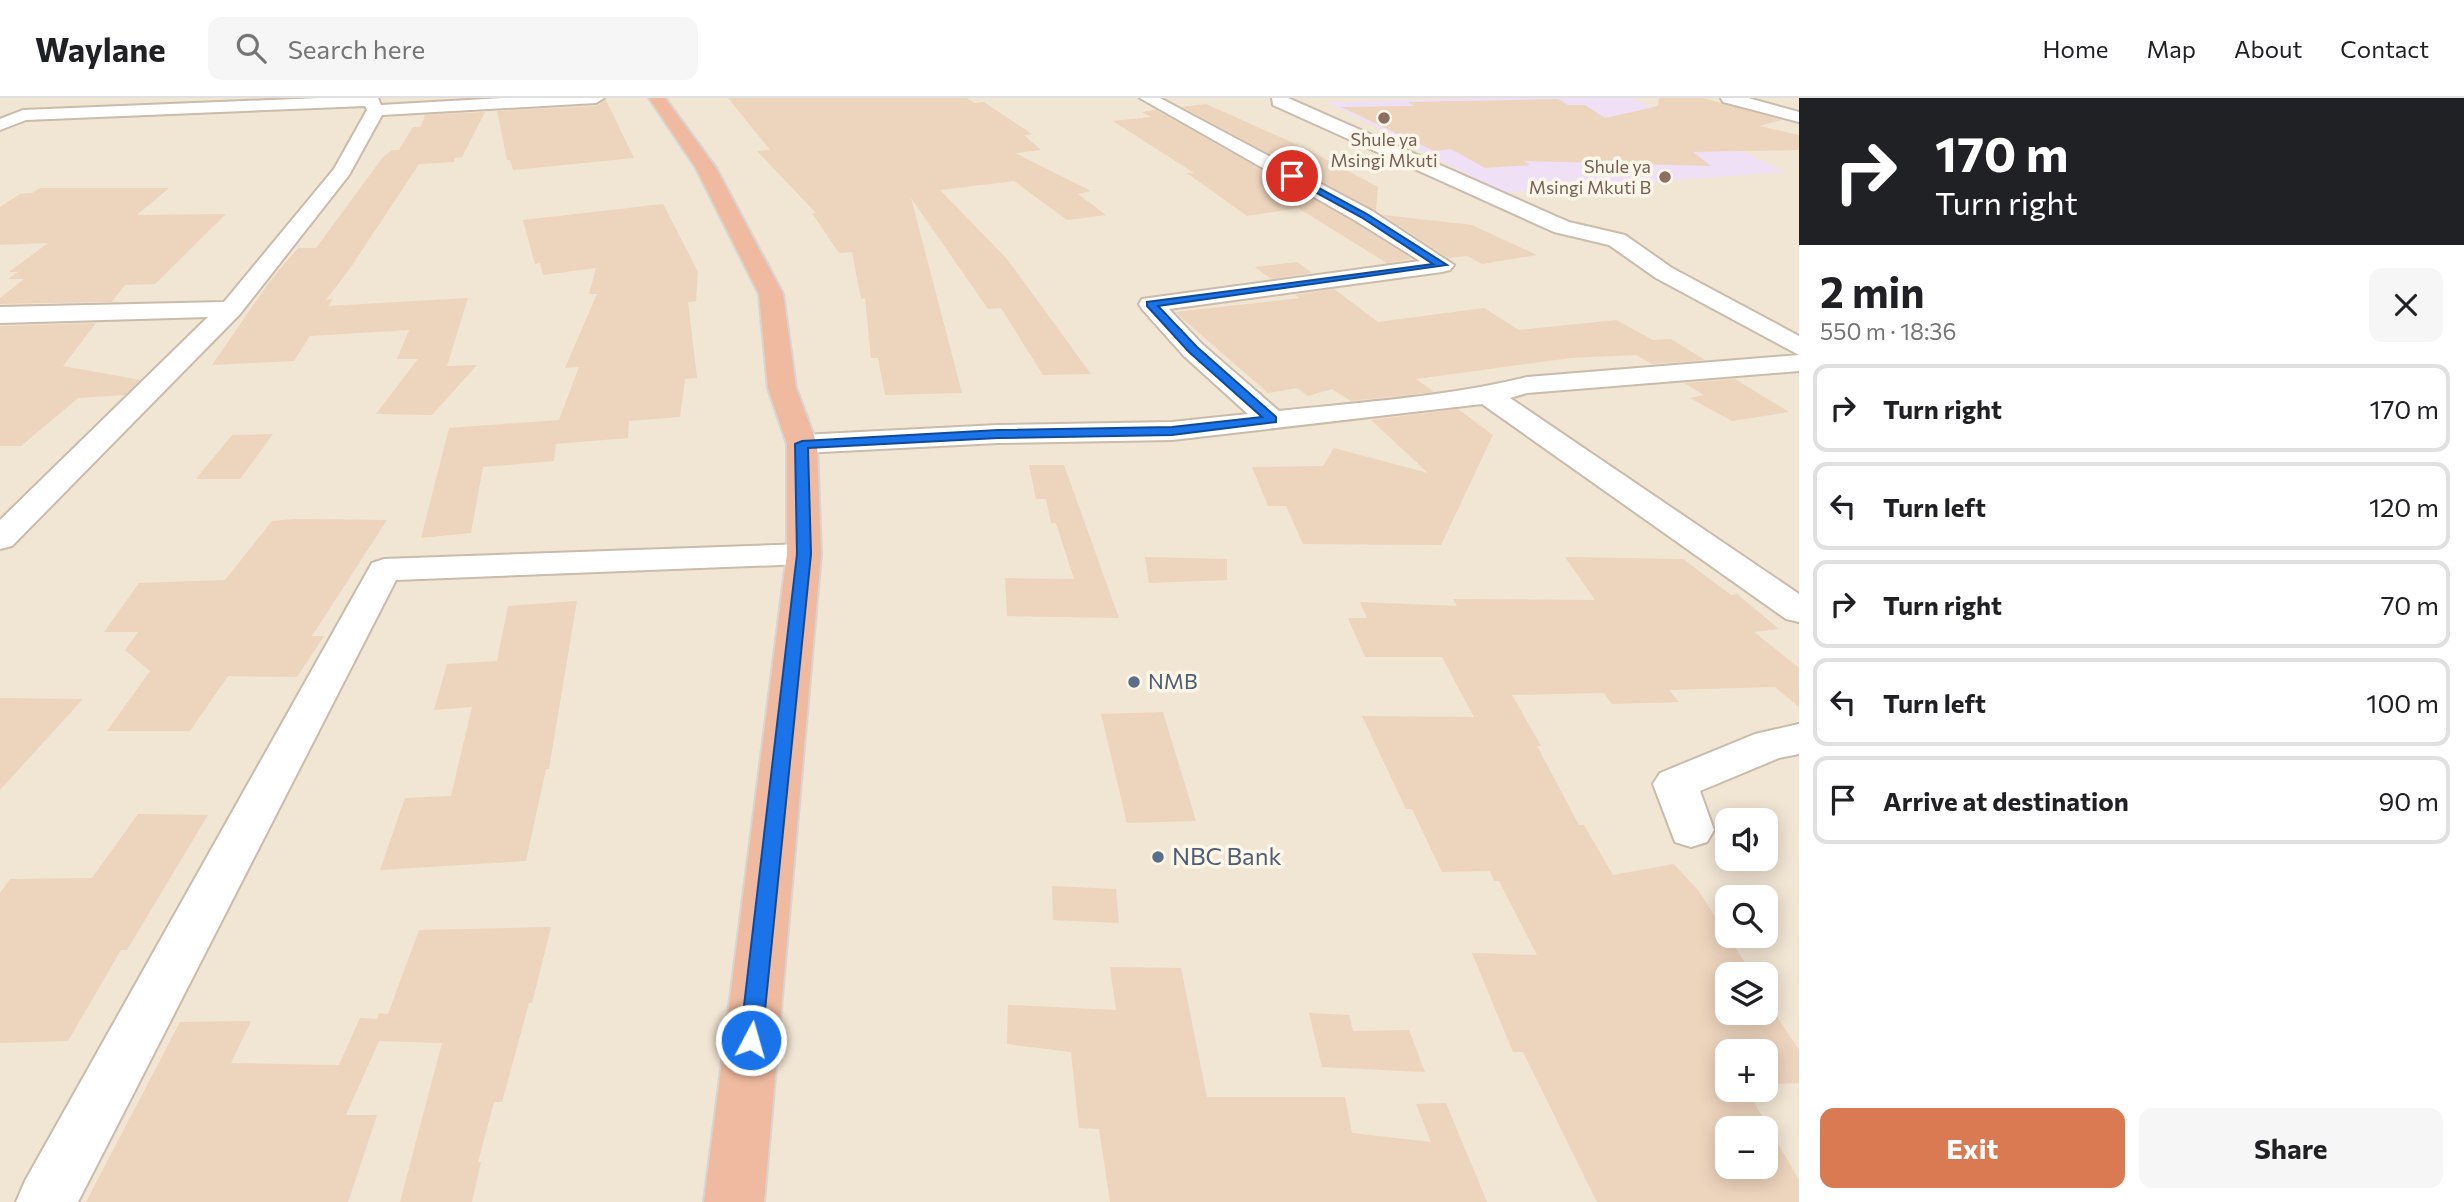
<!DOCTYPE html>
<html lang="en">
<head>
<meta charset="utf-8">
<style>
  body { margin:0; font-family:Commissioner,sans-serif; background:#f6f6f6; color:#202124; height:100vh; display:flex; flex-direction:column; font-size:26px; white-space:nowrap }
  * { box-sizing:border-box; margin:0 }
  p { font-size:23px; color:#757577 }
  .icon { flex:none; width:38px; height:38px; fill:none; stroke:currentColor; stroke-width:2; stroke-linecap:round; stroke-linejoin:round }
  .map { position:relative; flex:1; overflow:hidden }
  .sheet { display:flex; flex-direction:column; background:#fff; width:665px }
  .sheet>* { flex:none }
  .guide { background:#202124; color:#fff; overflow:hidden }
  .buttons { position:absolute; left:1715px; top:710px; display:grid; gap:14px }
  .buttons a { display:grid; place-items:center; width:63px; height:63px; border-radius:14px; background:#fff; box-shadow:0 4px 18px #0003; font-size:35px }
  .pin { position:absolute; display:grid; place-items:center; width:60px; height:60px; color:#fff; margin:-30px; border:4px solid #fff; border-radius:50%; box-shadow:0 2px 7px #0007 }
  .me { position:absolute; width:77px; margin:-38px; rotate:6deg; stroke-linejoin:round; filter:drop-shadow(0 0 5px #0008) }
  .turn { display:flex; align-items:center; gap:24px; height:147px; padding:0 21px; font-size:32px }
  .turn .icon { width:91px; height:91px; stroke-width:2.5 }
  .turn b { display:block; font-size:49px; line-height:60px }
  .round { display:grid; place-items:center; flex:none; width:74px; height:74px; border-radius:14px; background:#f6f6f6 }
  .overview { display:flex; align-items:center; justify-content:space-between; height:119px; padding:0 21px }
  h1 { font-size:42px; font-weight:700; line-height:52px }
  .button { display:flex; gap:14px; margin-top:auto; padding:14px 21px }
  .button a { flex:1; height:80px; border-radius:14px; background:#da7a53; color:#fff; font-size:28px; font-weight:700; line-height:80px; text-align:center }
  .button a+a { background:#f6f6f6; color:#202124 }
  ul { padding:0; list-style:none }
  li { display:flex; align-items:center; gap:21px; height:88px; margin:0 14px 10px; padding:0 7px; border:4px solid #e0e0e0; border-radius:14px }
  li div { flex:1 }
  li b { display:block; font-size:26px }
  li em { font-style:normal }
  header { display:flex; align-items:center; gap:42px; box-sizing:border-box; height:98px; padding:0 35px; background:#fff; border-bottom:2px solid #e0e0e0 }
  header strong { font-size:33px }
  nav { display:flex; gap:38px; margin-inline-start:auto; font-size:24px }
  .search { width:490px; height:63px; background:#f6f6f6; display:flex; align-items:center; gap:18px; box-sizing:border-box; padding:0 24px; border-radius:14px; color:#757577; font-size:26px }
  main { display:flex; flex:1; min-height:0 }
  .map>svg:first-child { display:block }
  .residential { fill:#f1e5d3; fill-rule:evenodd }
  .education { fill:#f0e0f6 }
  .building { fill:#edd4bd; fill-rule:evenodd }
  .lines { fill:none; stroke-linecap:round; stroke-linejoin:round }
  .minor-casing { stroke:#cabbab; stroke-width:4 }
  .highway-casing { stroke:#dad4d0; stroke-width:4 }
  .minor { fill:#fff; fill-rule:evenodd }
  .highway { fill:#efba9f; fill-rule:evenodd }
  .route { fill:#1a73e8; stroke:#114b97; stroke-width:2 }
  .education-dot { fill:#8d6e63; stroke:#fdf7e9; stroke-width:2.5 }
  .service-dot { fill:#5c6f8a; stroke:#fdf7e9; stroke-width:2.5 }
  .labels { text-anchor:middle; stroke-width:7; stroke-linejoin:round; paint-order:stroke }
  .far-education-label { font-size:18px; fill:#785e54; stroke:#fdf7e9 }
  .service-label { font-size:21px; fill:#4e5e75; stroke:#fdf7e9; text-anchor:start }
  .near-service-label { font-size:24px; fill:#4e5e75; stroke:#fdf7e9; text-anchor:start }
</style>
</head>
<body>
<header>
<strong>Waylane</strong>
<div class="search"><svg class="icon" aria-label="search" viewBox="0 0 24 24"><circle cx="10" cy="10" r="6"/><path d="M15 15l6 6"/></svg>Search here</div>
<nav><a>Home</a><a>Map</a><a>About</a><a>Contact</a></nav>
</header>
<main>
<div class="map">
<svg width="1799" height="1104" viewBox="0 0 1799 1104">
  <rect width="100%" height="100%" fill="#faf3e3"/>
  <!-- residential -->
  <path class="residential" d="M0,0H1799V1104H0ZM1727,723H1766V761H1727ZM1727,800H1766V838H1727ZM1727,877H1766V915H1727ZM1727,954H1766V992H1727ZM1727,1031H1766V1069H1727Z"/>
  <!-- education -->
  <path class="education" d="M1484,0H1633L1785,74L1504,95L1327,4Z"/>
  <!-- building -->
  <path class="building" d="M728,0H967L974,5L984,4L1032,36L1024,37L1041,52L1015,55L1091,93L1078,96L1106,117L1067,122L1014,83L940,92L1007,161L1091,276L1043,277L1001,210L988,211L911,100L962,295L885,297L878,260H871L865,200L861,201L852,154L839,155L812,115H816L757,53L770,52Z
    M1659,0H1703L1782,22L1759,28L1799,37V52L1693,54L1711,68L1524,63L1530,67L1485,70L1451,51L1434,53L1341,9L1414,8L1408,4L1558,1L1568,7H1585L1605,20L1658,8Z
    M606,2L634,60L513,72L510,62H507L497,13L596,8Z
    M1206,6L1307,51L1378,89L1376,113L1182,9Z
    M1156,12L1355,125L1412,161L1387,165L1298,110L1247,118L1187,75H1194L1113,23L1151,19L1142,14Z
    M485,14L462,59L455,60L454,64L419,66L351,169L326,202L333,201L328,208L468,200L447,268L477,267L432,317L376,316L418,261H397L409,232L310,238L294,263L212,267L270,183L298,150H316L383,59L392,52H399L413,29H421L425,17Z
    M40,90H169L137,117L226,116L155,186L125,187L112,204L0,206V200L24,181H8L18,174H9L48,145L0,147V109L20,96L32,95Z
    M663,106L698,174L696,203L688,204L697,280L685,281L680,319L629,323L628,340L556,346L554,363L483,369L471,435L421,440L449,330L559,322L579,269L565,270L597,196H589L596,170L543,177L540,165L535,166L523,122Z
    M1383,117L1472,127L1537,157L1482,166L1467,158L1448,160Z
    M1297,164L1312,175L1271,181L1255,169Z
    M1334,191L1378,224L1484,210L1519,232L1616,222L1653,242L1671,241L1705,262L1652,266L1636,257L1571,260L1416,281L1434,294L1351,303L1332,291L1308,298L1297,290L1268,295L1175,214L1300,200L1295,197Z
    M96,225L63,268L140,282L125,297L78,300L21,348H0V228Z
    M1735,281L1789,314L1732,323L1690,300L1704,297L1684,285Z
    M1458,311L1493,337L1441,447L1303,446L1286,408H1268L1252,369L1323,368L1334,350L1428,375L1371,322Z
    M273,336L240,381H196L232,337Z
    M1029,367H1064L1119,520L1007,518L1005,480L1074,481L1056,425H1051L1046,401H1036Z
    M294,421L387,422L312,538H324L297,579L228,578L190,633H107L150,573L125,552L138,534H104L139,485L225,482L272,423Z
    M1145,459L1227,461V482L1149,485Z
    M1565,459L1683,461L1731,497L1737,496L1779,531L1754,534L1799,570V609L1775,589L1669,592L1679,604L1612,606L1604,595L1512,597L1541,648H1537L1579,727H1584L1613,777L1674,766L1698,792L1753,877H1727V915H1766V902L1799,952V985L1766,986V954H1727V992H1747L1799,1082V1104H1597L1523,954H1513L1472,855L1537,857L1499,783H1494L1490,773L1442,774L1412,711H1406L1362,618L1474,619L1442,559H1365L1348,520H1367L1360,504L1457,508L1453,501L1595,502ZM1727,1031H1766V1069H1727Z
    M577,503L549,671H546L526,763L380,772L405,700L451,698L472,609L434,612L447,566L497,563L508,508Z
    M0,600L83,601L0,692Z
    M1163,614L1196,723L1127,725L1101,616Z
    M138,716L208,717L127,852H121L68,943L0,945V795L10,781L92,780Z
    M1052,788L1116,791L1119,825L1053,822Z
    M551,829L532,905H529L502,1004H494L478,1064H481L472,1104H400L442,945L379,943L346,1017H377L348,1104H86L180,924L251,923L231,965L339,967L360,920L377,921L379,915L388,916L419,832Z
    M1110,869L1181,870L1207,999H1345L1352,1035L1431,1044L1416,1006L1446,1005L1487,1104H1110L1099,1031L1079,1030L1071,954L1007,946L1008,907L1116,912Z
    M1309,915L1349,917L1353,933L1409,932L1425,974L1322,969Z"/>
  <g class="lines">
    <!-- minor casing -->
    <g class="minor-casing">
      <path id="minor" d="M320,0H378L381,7L503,0H604L596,5L382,17L349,77L240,216L12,448L0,451V422L208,219L0,225V209L224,204L334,71L367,12L365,8L26,22L0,32V21L23,12Z
        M1140,0H1160L1372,113L1454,167L1450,172L1442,174L1169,211L1202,246L1279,313C1362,304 1446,299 1527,279L1799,257L1656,180L1609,147L1554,134L1273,7L1272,0H1288L1569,124L1625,137L1672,170L1799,238V273L1527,295L1510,300L1799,496V524L1786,521L1482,306L1172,342L998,345L802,355L791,352L787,346L791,340L802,337L998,327L1172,324L1248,316L1184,258L1142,211L1139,206L1142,201L1420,163L1356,123Z
        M1721,0H1748L1799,14V24L1723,4Z
        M804,446L816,449L821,456L816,463L804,466L396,482L78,1104H16L25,1083L372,465L384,461Z
        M1799,626V656L1779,660L1700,693L1714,732L1707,744L1691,749L1675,744L1653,686L1660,675L1755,636Z"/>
    </g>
    <!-- highway casing -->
    <g class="highway-casing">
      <path id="highway" d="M649,0H665L716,70L783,196L796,290L817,346L821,456L764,1104H704L787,456V346L768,290L759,196L696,70Z"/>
    </g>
    <!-- minor -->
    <use href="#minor" class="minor"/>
    <!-- highway -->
    <use href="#highway" class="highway"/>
  </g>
  <!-- route -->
  <path class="route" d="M1289,77H1295L1367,116L1447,167L1158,208L1197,249L1276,319V324L1172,337L998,340L808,350L811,456L762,942L759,949L751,952L743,949L740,942L797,456L795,346L802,343L998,332L1172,329L1262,319L1189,254L1147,208V204L1433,166L1361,119L1289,80Z"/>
  <!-- markers -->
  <g class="education-dot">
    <circle cx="1384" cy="20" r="7"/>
    <circle cx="1665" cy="79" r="7"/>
  </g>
  <g class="service-dot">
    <circle cx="1134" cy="584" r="7"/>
    <circle cx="1158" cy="759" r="7"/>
  </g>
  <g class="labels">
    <!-- far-education labels -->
    <g class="far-education-label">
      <text x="1384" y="48">Shule ya<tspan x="1384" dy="21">Msingi Mkuti</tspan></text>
      <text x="1651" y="75" text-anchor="end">Shule ya<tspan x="1651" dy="21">Msingi Mkuti B</tspan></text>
    </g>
    <!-- service labels -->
    <g class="service-label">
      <text x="1148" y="591">NMB</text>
    </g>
    <!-- near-service labels -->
    <g class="near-service-label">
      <text x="1172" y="767">NBC Bank</text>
    </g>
  </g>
</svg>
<div class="buttons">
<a><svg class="icon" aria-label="sound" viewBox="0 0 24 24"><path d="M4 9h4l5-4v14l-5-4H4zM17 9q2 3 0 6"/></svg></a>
<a><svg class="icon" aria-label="search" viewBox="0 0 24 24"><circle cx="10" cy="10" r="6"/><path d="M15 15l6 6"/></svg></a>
<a><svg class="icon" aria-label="layers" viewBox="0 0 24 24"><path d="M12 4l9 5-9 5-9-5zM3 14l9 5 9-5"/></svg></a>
<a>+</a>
<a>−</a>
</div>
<div class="pin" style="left:1292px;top:78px;background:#d93025"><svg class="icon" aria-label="arrive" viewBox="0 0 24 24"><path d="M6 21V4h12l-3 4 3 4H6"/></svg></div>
<svg class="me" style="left:751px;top:942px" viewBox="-20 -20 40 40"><circle r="17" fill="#1a73e8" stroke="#fff" stroke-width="3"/><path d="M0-11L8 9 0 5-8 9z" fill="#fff"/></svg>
</div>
<section class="sheet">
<div class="guide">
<div class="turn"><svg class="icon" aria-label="right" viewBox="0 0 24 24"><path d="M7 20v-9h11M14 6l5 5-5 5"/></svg><div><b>170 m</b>Turn right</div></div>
</div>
<div class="overview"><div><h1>2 min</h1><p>550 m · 18:36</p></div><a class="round"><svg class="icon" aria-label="close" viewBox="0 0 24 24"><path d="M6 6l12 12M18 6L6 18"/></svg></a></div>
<ul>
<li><svg class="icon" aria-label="right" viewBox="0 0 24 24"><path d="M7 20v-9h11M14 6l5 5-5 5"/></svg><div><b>Turn right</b></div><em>170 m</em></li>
<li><svg class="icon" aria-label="left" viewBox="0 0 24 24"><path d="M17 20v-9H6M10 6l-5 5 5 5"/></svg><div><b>Turn left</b></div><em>120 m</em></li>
<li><svg class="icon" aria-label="right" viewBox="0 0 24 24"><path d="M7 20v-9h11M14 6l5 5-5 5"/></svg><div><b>Turn right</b></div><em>70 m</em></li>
<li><svg class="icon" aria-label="left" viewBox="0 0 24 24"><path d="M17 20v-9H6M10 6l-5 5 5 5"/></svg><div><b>Turn left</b></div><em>100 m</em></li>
<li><svg class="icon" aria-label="arrive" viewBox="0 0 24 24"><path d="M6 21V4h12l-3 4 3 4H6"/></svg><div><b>Arrive at destination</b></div><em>90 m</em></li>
</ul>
<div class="button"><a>Exit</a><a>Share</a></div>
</section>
</main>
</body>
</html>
